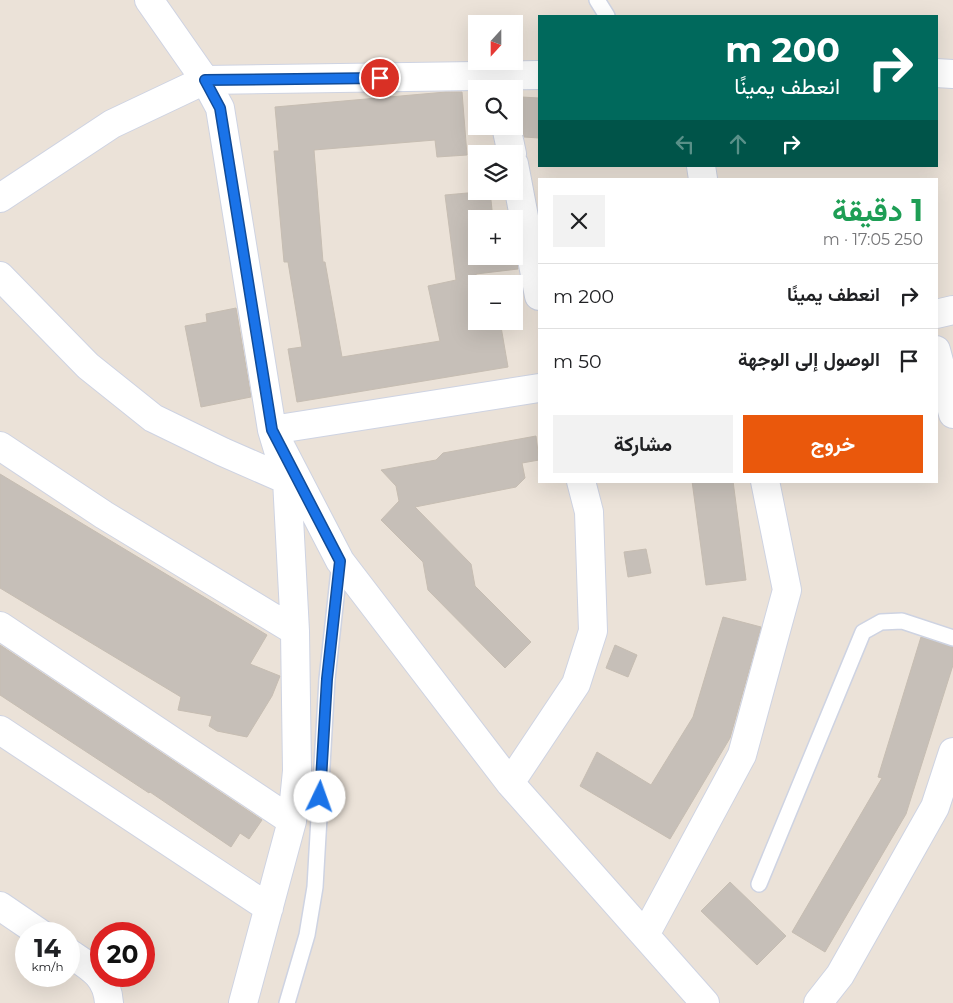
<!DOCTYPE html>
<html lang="ar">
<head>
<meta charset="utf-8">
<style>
  body { margin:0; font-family:Montserrat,Vazirmatn,sans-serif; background:#f2f2f2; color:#202124; direction:rtl; height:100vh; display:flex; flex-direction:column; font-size:19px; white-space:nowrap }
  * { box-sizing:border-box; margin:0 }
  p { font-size:16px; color:#757577 }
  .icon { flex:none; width:28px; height:28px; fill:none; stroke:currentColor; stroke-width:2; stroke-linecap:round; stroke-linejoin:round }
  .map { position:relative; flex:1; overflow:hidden; direction:ltr }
  .drawer { position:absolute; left:538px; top:178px; width:400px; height:305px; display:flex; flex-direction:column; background:#fff; border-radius:0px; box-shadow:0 5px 20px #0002; direction:rtl }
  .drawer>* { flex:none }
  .banner { position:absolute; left:538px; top:15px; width:400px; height:152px; border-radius:0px; box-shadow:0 5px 20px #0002; direction:rtl; background:#00695c; color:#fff; overflow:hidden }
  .needle { width:32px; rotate:201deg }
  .buttons { position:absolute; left:468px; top:15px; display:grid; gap:10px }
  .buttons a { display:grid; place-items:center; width:55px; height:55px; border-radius:0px; background:#fff; box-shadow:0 5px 20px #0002; font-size:25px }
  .speed { position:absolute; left:15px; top:922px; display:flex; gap:10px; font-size:25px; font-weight:700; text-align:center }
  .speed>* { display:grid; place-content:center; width:65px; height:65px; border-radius:50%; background:#fff; box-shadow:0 5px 20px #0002; line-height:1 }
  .speed small { font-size:12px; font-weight:400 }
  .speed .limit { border:8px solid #d22; background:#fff; color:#111 }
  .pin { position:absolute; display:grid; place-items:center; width:42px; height:42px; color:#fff; margin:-21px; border:2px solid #fff; border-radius:50%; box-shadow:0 1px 5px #0007 }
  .me { position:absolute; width:55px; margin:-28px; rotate:3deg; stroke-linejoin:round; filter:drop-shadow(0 0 4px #0008) }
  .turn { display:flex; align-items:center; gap:18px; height:105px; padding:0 15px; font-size:22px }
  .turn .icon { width:65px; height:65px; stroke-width:2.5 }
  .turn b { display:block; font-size:35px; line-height:42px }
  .lanes { display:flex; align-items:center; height:48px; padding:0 15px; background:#0003; justify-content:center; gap:25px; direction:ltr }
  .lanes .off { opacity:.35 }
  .round { display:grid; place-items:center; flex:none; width:52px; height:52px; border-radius:0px; background:#f2f2f2 }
  .headline { display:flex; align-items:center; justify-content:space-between; height:85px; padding:0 15px }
  h1 { font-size:30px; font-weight:700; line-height:38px; color:#1e9e55 }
  .cta { display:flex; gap:10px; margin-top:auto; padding:10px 15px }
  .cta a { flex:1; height:58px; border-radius:0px; background:#ea580c; color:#fff; font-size:20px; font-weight:700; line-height:58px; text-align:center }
  .cta a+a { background:#f2f2f2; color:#202124 }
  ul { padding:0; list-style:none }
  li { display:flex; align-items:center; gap:15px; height:65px; padding:0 15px; border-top:1px solid #e0e0e0 }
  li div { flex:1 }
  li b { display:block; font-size:19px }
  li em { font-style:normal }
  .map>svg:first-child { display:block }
  .building { fill:#c6bfb8; stroke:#c6bdb2 }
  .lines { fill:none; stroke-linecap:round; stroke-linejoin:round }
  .service-casing { stroke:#ced3e2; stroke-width:18 }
  .minor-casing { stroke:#ced3e2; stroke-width:30 }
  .service { stroke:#fff; stroke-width:15 }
  .minor { stroke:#fff; stroke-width:28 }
  .route-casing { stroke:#114b97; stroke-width:12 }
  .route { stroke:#1a73e8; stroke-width:9 }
</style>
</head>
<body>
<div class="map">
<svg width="953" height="1003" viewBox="0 0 953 1003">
  <rect width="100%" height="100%" fill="#ebe2d8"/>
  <!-- building -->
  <path class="building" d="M446,92H462L467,155L437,157L435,140L314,150L323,262H325L342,357L440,341L428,286L456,280L445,195L490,191L493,219H476V256H516L518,269L476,274V321H500L508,367L297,402L288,349L302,347L288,262H284L274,151H279L275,107Z
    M521,97L539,98V138L524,137L519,118Z
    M236,308L251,397L201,407L185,326L207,322L206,314Z
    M536,436L539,460L522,463L525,478L516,487L415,507L471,564L475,586L531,642L505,668L428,590L423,562L381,520L399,501L396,486L381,470L436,460L443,453Z
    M0,474L267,635L250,664L280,676L272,696L247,737L217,731L209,726L212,716L178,710L181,697L0,588Z
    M692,481H733L746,580L706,585Z
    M646,549L651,573L628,577L624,552Z
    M723,617L761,627L730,738L670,839L580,786L597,752L651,785L693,717Z
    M921,637L953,647V665L906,814L825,952L792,932L882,778L878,777Z
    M0,645L262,820L249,839L240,833L231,847L150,792L149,793L0,695Z
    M615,645L637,655L628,677L606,668Z
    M730,882L786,936L757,965L701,911Z"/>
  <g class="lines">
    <!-- service casing -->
    <g class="service-casing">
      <path id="service" d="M597,0L607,16
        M759,884L863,632L881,622L902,621L953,638
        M287,1003L307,935L315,887L327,679L340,561"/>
    </g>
    <!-- minor casing -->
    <g class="minor-casing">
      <path id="minor" d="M936,73L953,74
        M539,75L205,80L220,108L272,430L340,561L510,783L705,1003
        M506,126L512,154
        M514,164L539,296
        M701,166L703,179
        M0,198L112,124L205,80L149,0
        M0,276L88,366L153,418L223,452L287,480
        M936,314L953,310
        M936,350L953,414
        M0,446L104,515L295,631
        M0,626L292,821
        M0,730L269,908
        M510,783L576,684L593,631L589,512L581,481
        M0,906L41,934
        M645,935L742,755L787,590L765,481
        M69,953C90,967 107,975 109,1003
        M243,1003L292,821L297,771L295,631L287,480L272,430L539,388
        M818,1003L840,975L935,807L953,752"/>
    </g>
    <!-- service -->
    <use href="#service" class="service"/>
    <!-- minor -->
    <use href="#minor" class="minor"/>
  </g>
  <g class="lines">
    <!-- route casing -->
    <g class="route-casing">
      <path id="route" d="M320,797L327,679L340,561L272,430L220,108L205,80L380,78"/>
    </g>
    <!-- route -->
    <use href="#route" class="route"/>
  </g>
</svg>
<div class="buttons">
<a><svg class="needle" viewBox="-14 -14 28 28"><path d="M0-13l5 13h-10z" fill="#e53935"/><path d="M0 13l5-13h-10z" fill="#757577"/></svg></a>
<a><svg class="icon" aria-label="search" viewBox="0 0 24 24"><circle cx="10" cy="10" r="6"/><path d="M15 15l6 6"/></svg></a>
<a><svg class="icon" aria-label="layers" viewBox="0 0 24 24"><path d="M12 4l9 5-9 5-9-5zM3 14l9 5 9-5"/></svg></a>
<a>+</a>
<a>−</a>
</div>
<div class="speed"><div>14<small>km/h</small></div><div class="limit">20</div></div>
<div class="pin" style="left:380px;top:78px;background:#d93025"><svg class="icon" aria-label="arrive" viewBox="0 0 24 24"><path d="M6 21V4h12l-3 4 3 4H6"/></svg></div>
<svg class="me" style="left:320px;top:797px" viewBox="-20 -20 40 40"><circle r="19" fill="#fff"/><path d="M0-13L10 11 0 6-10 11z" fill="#1a73e8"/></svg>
<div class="banner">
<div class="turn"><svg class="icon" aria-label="right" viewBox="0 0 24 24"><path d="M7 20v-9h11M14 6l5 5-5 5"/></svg><div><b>200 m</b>انعطف يمينًا</div></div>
<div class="lanes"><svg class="icon off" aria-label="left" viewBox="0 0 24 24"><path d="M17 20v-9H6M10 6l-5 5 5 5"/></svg><svg class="icon off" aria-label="ahead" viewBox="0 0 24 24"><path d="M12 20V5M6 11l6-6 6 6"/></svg><svg class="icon" aria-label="right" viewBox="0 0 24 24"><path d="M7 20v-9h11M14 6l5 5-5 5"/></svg></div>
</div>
<section class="drawer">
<div class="headline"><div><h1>1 دقيقة</h1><p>250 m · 17:05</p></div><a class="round"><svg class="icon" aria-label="close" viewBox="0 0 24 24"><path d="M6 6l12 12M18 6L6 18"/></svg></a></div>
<ul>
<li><svg class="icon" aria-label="right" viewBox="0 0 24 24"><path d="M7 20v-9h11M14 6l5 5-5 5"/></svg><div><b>انعطف يمينًا</b></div><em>200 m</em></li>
<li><svg class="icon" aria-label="arrive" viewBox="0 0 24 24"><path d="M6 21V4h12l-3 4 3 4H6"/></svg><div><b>الوصول إلى الوجهة</b></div><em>50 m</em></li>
</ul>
<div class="cta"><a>خروج</a><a>مشاركة</a></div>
</section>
</div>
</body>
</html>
